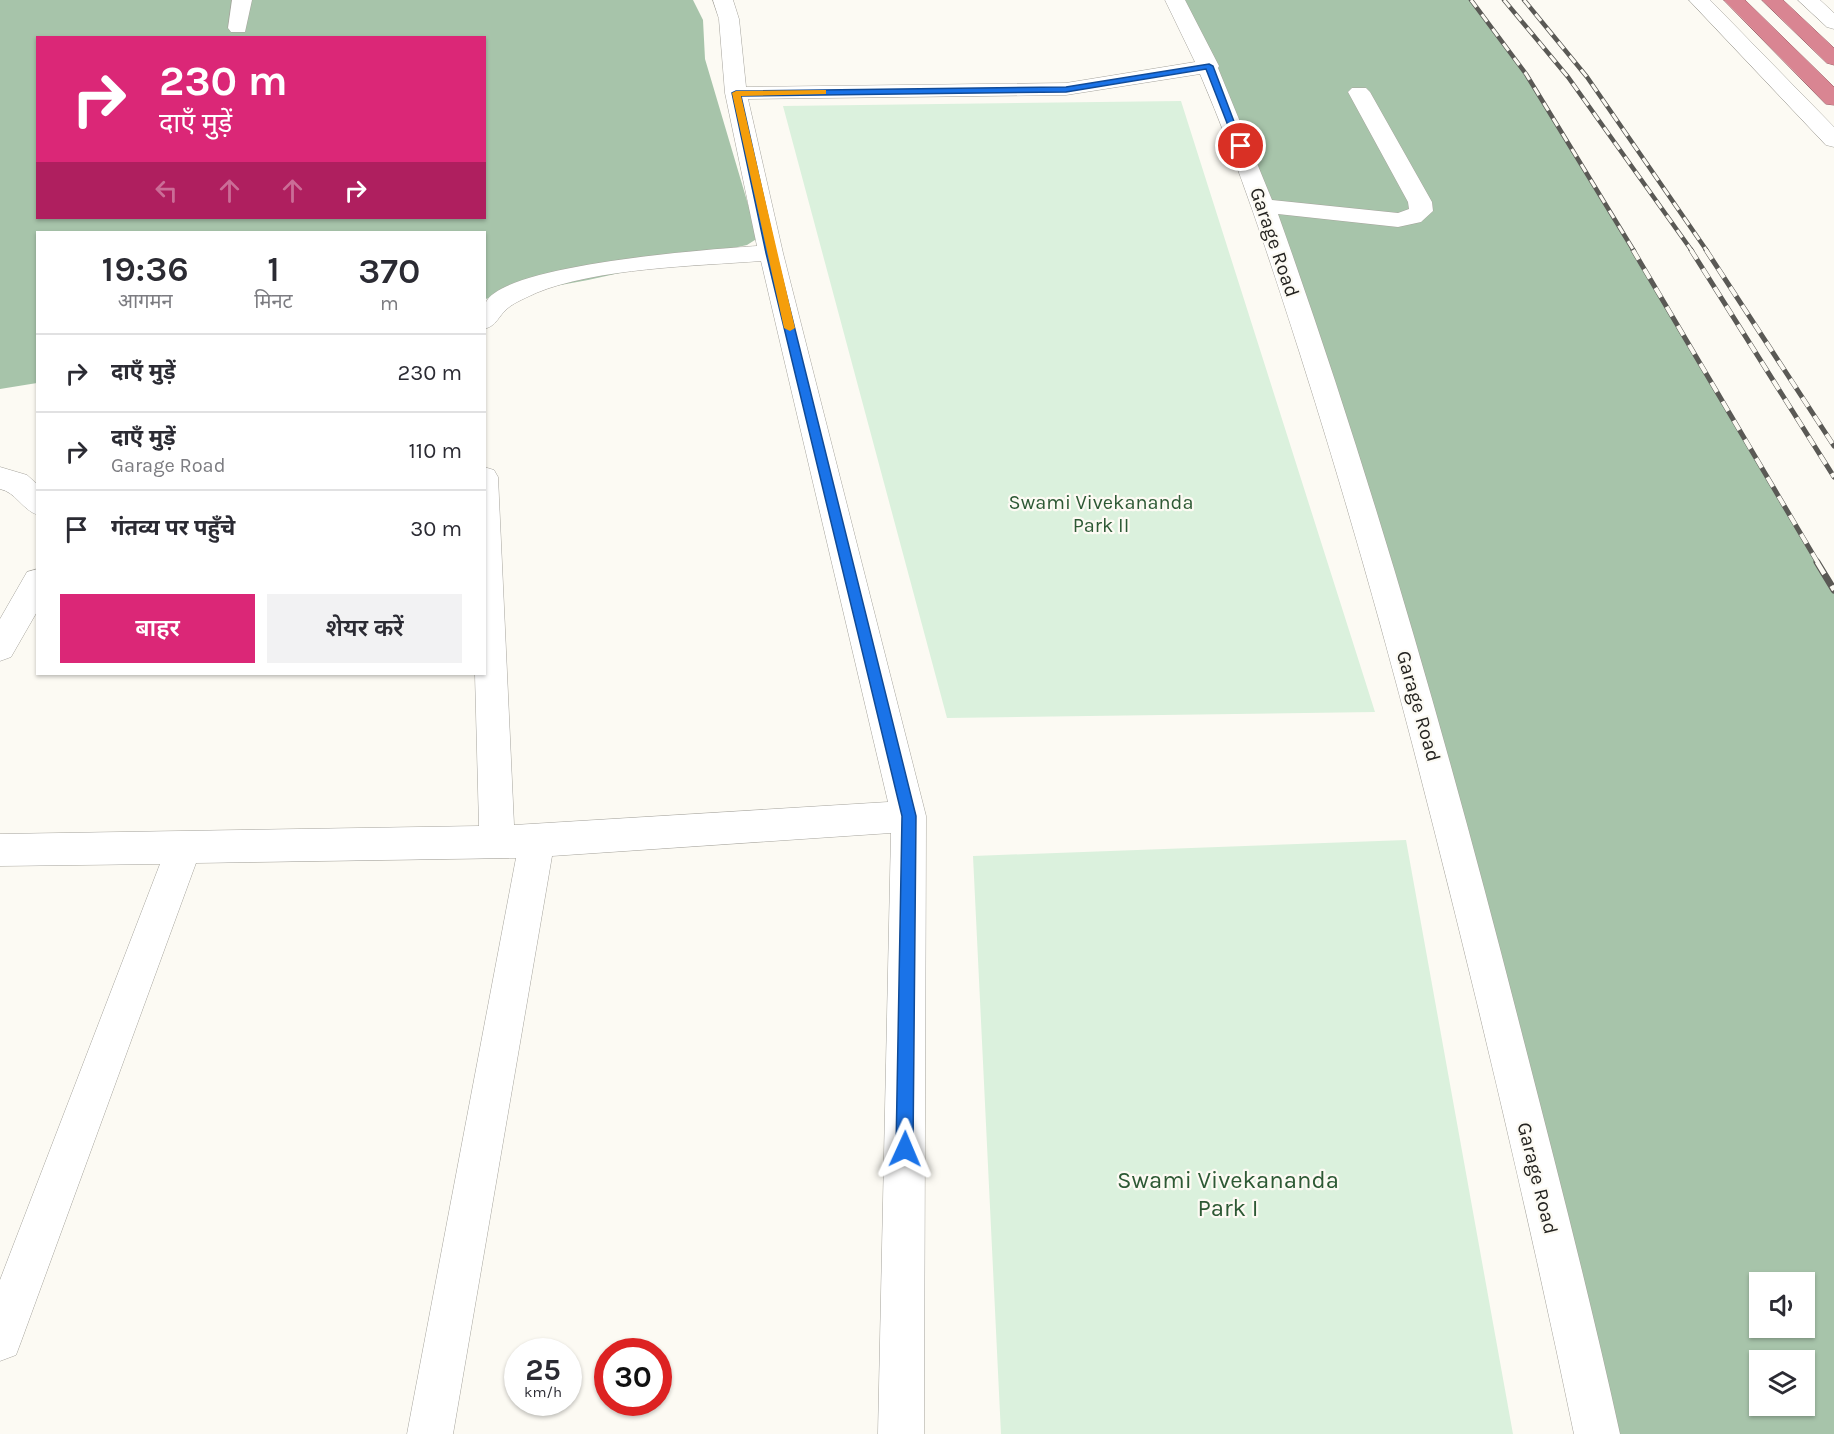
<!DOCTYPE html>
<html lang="hi">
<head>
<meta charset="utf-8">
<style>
  body { margin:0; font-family:Karla,"Noto Sans Devanagari",sans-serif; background:#f2f2f3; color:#2b2b33; height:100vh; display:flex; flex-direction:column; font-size:22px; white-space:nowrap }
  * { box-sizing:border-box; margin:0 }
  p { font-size:20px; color:#7c7c81 }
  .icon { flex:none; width:33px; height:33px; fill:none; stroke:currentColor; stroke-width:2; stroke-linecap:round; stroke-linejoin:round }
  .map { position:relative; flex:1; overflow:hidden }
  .details { position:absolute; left:36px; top:231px; width:450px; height:444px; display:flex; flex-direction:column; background:#fff; border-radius:0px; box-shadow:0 2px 4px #0004 }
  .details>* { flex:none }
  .top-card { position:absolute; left:36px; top:36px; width:450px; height:183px; border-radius:0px; box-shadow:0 2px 4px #0004; background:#db2777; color:#fff; overflow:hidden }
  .controls { position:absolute; left:1749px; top:1272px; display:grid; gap:12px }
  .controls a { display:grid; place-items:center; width:66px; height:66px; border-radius:0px; background:#fff; box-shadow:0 2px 4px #0004; font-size:30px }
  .speed { position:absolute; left:504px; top:1338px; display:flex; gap:12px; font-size:30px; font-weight:700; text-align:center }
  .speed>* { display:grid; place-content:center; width:78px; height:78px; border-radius:50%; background:#fff; box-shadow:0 2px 4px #0004; line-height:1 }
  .speed small { font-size:15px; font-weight:400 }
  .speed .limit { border:9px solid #d22; background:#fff; color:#111 }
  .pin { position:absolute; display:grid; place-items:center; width:51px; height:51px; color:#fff; margin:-26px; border:3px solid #fff; border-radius:50%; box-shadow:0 2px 6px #0007 }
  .me { position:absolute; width:66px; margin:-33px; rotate:1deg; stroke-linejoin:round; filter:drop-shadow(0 0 4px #0008) }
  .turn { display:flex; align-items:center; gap:21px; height:126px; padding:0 24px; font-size:27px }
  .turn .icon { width:78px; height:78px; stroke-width:2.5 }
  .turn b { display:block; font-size:42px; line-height:51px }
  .lanes { display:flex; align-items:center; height:57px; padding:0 24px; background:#0003; justify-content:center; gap:30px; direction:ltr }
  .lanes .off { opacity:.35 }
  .eta { display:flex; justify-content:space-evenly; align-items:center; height:102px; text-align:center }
  .eta b { font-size:36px; font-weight:600; line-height:42px }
  .action { display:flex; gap:12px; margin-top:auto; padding:12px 24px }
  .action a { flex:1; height:69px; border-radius:0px; background:#db2777; color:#fff; font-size:24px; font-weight:600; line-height:69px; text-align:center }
  .action a+a { background:#f2f2f3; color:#2b2b33 }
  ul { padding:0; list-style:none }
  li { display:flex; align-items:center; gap:18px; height:78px; padding:0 24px; border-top:2px solid #e1e1e2 }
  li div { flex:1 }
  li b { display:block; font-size:22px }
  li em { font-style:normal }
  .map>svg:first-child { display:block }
  .green { fill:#dbf1dd }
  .forest { fill:#a7c4aa; fill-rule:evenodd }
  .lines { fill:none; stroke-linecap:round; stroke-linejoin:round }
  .minor-casing { stroke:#a6a49d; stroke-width:1 }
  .highway-casing { stroke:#9a636a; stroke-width:1 }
  .minor { fill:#fff; fill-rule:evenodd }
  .highway { fill:#d98592; fill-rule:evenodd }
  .rail-far2-casing { stroke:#5a5955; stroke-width:4.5 }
  .rail-far1-casing { stroke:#5a5955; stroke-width:5 }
  .rail-casing { stroke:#5a5955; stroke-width:7 }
  .rail-far2 { stroke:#fcfaf3; stroke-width:3; stroke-dasharray:9; stroke-linecap:butt }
  .rail-far1 { stroke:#fcfaf3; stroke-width:4; stroke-dasharray:11; stroke-linecap:butt }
  .rail { stroke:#fcfaf3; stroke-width:4.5; stroke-dasharray:14; stroke-linecap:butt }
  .route { fill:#1a73e8; stroke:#114b97; stroke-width:1.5 }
  .slow { fill:#f59e0b }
  .labels { text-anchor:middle; stroke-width:4.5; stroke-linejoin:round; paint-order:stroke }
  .street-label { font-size:20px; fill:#242320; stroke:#fcfaf3 }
  .park-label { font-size:20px; fill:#2d5934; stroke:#fcfaf3 }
  .near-park-label { font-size:24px; fill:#2d5934; stroke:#fcfaf3 }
</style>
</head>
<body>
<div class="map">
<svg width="1834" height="1434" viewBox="0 0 1834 1434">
  <rect width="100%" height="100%" fill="#fcfaf3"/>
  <!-- green -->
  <path class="green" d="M1181,101L1375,712L947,718L783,106Z
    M1406,840L1513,1434H1001L973,856Z"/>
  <!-- forest -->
  <path class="forest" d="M0,0H693L703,20L705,59L758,238L747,245L588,280L485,299L484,232H38L37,383L0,389ZM38,38H484V218H38Z
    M1175,0H1471L1526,74L1650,277L1834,590V1434H1584L1430,741L1265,206ZM1760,1282H1804V1328H1760ZM1760,1360H1804V1406H1760Z"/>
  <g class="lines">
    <!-- minor casing -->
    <g class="minor-casing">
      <path id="minor" d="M232,0H252L245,32H231L228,28Z
        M713,0H733L739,19L746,87L1066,83L1195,62L1165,0H1185L1219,66L1218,68L1272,200L1398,213L1409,209L1408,202L1348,92L1352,88H1366L1370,92L1432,202L1433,211L1421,222L1398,227L1278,214C1373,480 1450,752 1520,1026C1555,1162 1590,1297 1620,1434H1574C1526,1202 1471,972 1412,743C1378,612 1341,483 1300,354C1270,260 1239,165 1200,74L1066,95L748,99L783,253L926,816L924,1434H878L891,833L552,856L453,1434H407L516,858L196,863L22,1339L16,1355L0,1361V1280L160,864L0,866V834L479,826L475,674H484V467L494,470L498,477L514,825L888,802L761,261C696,266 596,268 536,293C528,297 515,302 508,308C498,316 497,326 484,329C484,322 482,309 486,302C505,264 713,249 757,246L725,93L719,19Z
        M1689,0H1710L1834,127V147L1826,145Z
        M1798,0H1820L1834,13V29L1827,27Z
        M0,467L27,475L38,485V515C22,510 16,492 0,489Z
        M38,569V610L11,657L0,661V619L27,572Z"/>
    </g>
    <!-- highway casing -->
    <g class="highway-casing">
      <path id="highway" d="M1724,0H1745L1834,87V105L1826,104Z
        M1762,0H1783L1834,48V65L1827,63Z"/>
    </g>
    <!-- minor -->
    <use href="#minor" class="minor"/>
    <!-- highway -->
    <use href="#highway" class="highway"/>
    <!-- rail-far2 casing -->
    <g class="rail-far2-casing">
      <path id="rail-far2" d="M1471,0L1526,74L1634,251
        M1504,0L1568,77L1692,251
        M1524,0L1587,77L1707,251"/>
    </g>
    <!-- rail-far1 casing -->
    <g class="rail-far1-casing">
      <path id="rail-far1" d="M1633,250L1818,563
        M1691,250L1834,477
        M1706,250L1834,446"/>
    </g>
    <!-- rail casing -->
    <g class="rail-casing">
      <path id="rail" d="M1817,562L1834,590"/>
    </g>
    <!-- rail-far2 -->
    <use href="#rail-far2" class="rail-far2"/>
    <!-- rail-far1 -->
    <use href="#rail-far1" class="rail-far1"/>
    <!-- rail -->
    <use href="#rail" class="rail"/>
  </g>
  <!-- route -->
  <path class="route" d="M1209,64L1213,66L1244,148L1236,146L1206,69L1066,92L741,96L776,253L916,816L913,1149L911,1155L905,1158L899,1155L896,1149L902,816L766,253L732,93L736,91L1066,87Z"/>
  <!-- slow -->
  <path class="slow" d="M823,90H826V94L741,96L795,328L790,331L784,328L732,93L736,91Z"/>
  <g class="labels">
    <!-- street labels -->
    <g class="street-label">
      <text transform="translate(1275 242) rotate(71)" y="7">Garage Road</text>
      <text transform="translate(1419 706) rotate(74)" y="7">Garage Road</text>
      <text transform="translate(1538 1178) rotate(76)" y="7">Garage Road</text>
    </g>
    <!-- park labels -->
    <g class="park-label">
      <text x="1101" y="509">Swami Vivekananda<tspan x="1101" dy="23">Park II</tspan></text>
    </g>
    <!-- near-park labels -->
    <g class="near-park-label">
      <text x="1228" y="1188">Swami Vivekananda<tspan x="1228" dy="28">Park I</tspan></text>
    </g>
  </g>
</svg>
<div class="controls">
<a><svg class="icon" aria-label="sound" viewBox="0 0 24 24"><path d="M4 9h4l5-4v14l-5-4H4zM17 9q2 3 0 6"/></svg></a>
<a><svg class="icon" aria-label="layers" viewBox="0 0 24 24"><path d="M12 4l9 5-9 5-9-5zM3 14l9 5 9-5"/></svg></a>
</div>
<div class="speed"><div>25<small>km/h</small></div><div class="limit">30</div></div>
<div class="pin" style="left:1241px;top:146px;background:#d93025"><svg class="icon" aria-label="arrive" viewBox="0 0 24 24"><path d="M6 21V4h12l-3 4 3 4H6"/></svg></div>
<svg class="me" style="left:905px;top:1149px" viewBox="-20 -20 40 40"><path d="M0-17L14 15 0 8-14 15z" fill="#1a73e8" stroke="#fff" stroke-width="4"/></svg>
<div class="top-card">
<div class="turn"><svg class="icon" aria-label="right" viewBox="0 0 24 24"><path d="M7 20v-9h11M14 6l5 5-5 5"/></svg><div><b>230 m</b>दाएँ मुड़ें</div></div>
<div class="lanes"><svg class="icon off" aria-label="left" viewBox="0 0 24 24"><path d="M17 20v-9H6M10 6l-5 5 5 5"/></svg><svg class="icon off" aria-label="ahead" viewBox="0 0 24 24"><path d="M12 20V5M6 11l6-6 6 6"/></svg><svg class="icon off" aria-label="ahead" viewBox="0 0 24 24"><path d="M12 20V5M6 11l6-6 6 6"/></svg><svg class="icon" aria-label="right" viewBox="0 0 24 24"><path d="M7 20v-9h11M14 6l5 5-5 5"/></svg></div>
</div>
<section class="details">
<div class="eta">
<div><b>19:36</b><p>आगमन</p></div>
<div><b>1</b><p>मिनट</p></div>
<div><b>370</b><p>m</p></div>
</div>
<ul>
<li><svg class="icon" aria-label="right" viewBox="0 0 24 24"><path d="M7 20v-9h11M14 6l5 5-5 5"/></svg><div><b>दाएँ मुड़ें</b></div><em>230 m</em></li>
<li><svg class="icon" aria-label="right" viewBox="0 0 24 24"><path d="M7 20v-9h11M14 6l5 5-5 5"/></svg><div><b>दाएँ मुड़ें</b><p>Garage Road</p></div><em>110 m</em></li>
<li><svg class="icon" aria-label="arrive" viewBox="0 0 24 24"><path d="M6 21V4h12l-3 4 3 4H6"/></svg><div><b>गंतव्य पर पहुँचे</b></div><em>30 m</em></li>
</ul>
<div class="action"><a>बाहर</a><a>शेयर करें</a></div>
</section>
</div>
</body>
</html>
